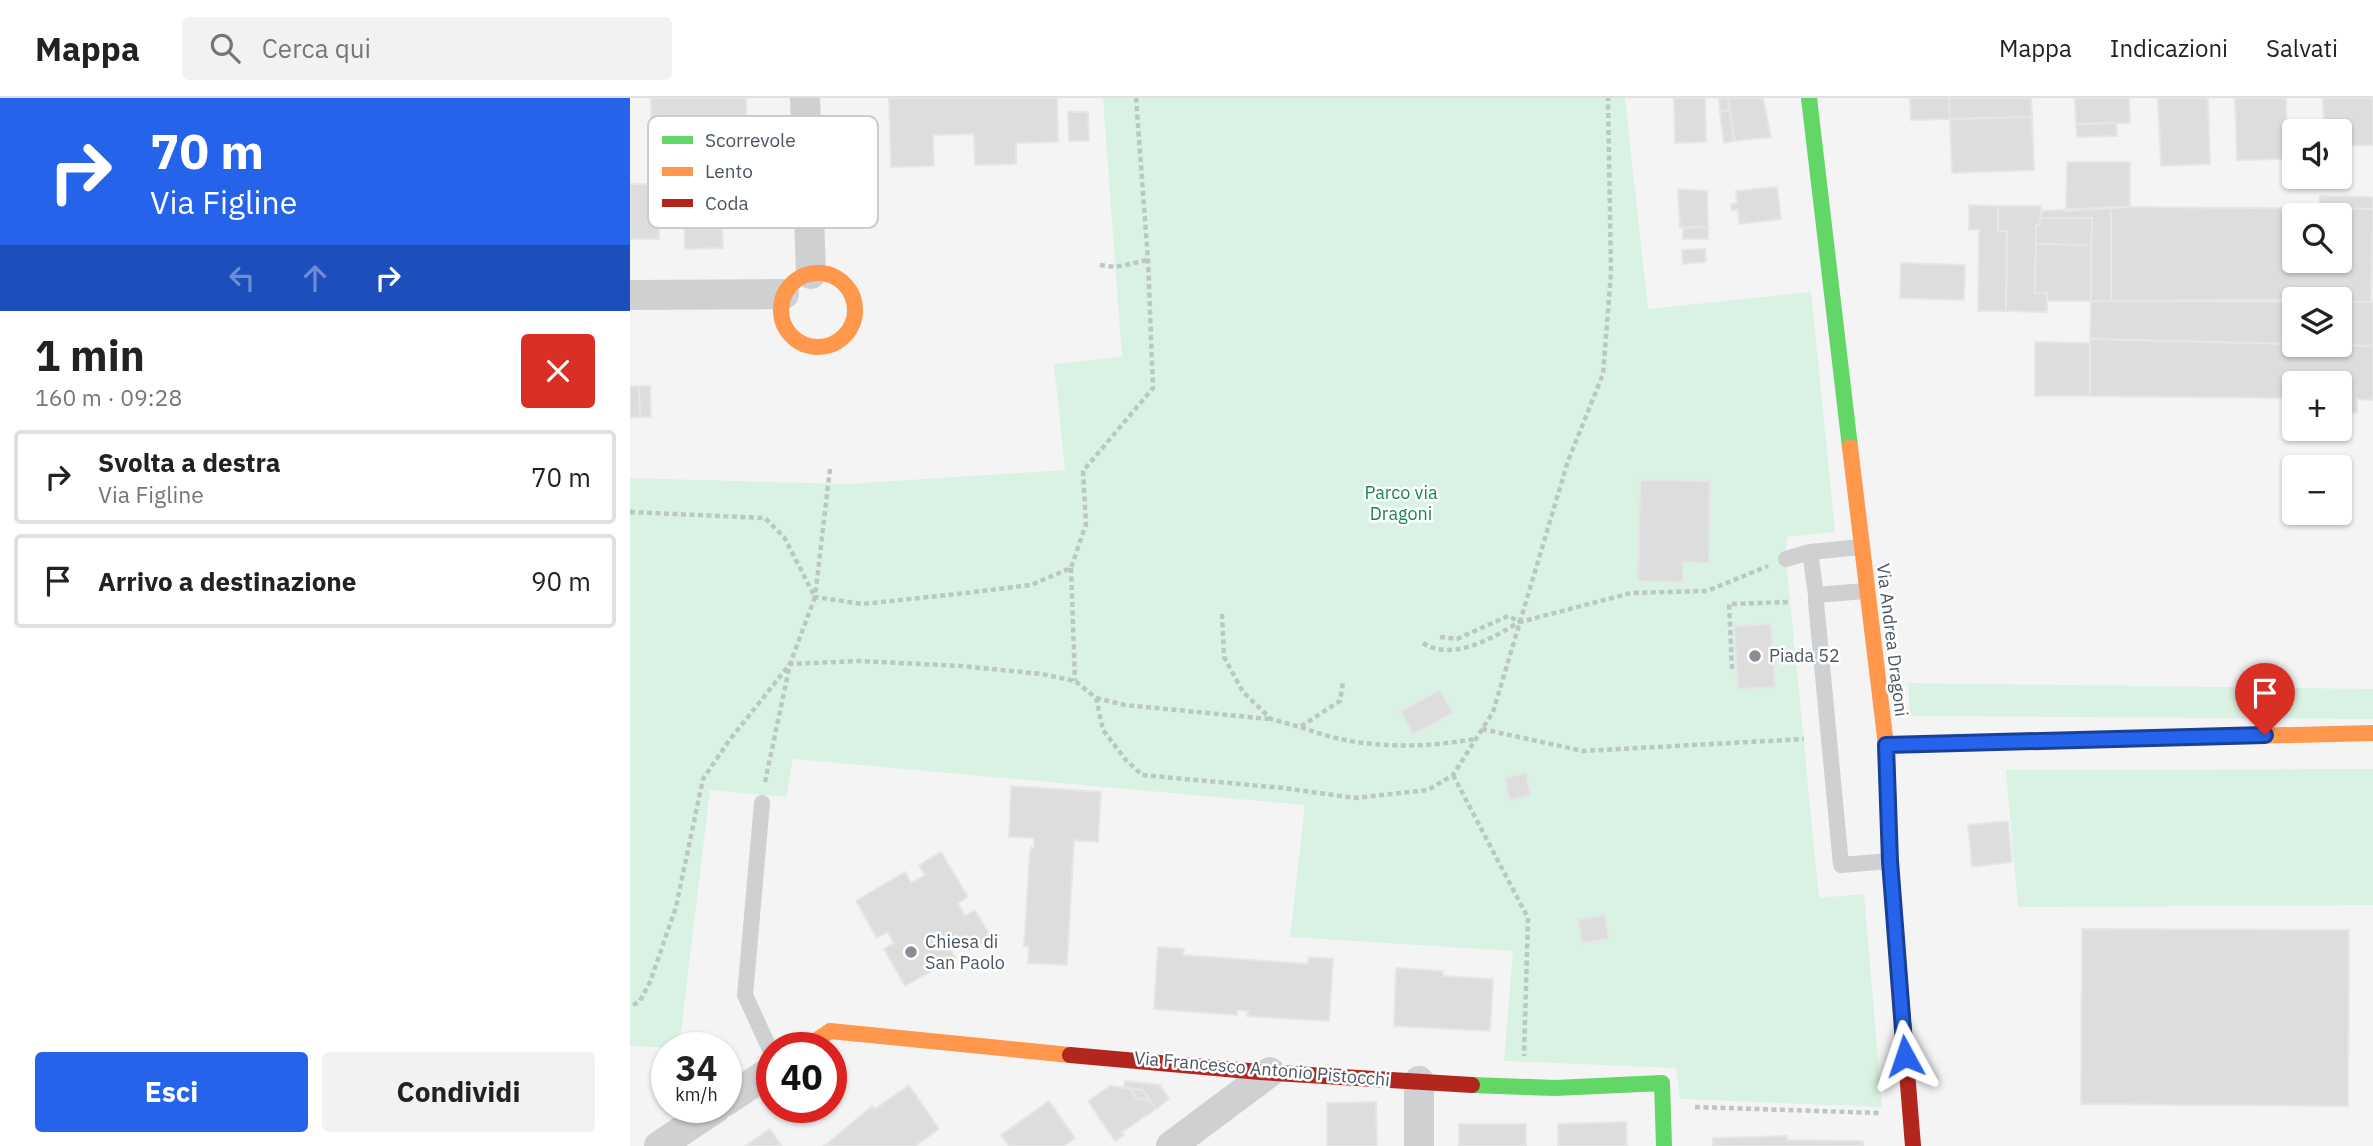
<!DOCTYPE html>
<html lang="it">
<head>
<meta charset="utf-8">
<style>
  body { margin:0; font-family:"IBM Plex Sans",sans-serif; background:#f2f2f2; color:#222; height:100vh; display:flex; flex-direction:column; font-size:26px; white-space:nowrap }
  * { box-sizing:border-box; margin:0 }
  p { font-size:23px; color:#767676 }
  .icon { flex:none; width:38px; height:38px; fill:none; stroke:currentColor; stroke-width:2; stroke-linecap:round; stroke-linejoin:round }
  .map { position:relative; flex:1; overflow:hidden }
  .panel { display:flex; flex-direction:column; background:#fff; width:630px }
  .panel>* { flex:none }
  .banner { background:#2563eb; color:#fff; overflow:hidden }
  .fabs { position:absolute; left:1652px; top:21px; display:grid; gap:14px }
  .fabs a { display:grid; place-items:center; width:70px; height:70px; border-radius:7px; background:#fff; box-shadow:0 2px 5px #0004; font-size:35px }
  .speed { position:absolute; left:21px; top:934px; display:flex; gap:14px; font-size:35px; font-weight:700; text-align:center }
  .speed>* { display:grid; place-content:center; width:91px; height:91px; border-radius:50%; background:#fff; box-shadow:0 2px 5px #0004; line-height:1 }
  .speed small { font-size:18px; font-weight:400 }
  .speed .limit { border:10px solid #d22; background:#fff; color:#111 }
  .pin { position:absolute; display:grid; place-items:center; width:60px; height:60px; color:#fff; margin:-72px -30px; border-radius:50% 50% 50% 0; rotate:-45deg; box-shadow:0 0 7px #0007 }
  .pin .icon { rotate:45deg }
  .me { position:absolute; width:77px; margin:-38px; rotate:355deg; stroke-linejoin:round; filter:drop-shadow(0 0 5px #0008) }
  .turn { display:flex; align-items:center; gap:24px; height:147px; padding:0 35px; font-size:32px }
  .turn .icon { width:91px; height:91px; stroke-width:2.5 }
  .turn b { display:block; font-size:49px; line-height:60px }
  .lanes { display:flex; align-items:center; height:66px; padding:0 35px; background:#0003; justify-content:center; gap:35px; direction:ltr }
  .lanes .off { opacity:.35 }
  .round { display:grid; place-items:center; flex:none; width:74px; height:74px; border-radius:7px; background:#f2f2f2 }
  .head { display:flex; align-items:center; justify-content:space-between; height:119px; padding:0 35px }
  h1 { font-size:42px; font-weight:700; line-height:52px }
  .primary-button { display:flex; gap:14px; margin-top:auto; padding:14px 35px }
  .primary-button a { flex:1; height:80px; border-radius:7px; background:#2563eb; color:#fff; font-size:28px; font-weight:700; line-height:80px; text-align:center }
  .primary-button a+a { background:#f2f2f2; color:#222 }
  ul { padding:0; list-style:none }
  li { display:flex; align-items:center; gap:21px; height:94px; margin:0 14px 10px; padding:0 21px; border:4px solid #e0e0e0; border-radius:7px }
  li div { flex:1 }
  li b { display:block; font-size:26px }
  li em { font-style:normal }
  header { display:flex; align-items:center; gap:42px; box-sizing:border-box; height:98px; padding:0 35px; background:#fff; border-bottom:2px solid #e0e0e0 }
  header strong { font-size:33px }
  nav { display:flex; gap:38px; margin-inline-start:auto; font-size:24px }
  .search { width:490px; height:63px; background:#f2f2f2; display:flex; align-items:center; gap:18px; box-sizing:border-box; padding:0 24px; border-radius:7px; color:#767676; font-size:26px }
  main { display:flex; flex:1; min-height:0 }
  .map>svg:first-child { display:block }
  .green { fill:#d9f2e3 }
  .building { fill:#ddddde; stroke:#e5e6e7; stroke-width:2; fill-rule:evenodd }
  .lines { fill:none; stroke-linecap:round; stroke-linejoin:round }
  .path { stroke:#bcc7c4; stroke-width:4.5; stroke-dasharray:5 3.5; stroke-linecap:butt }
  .lane { stroke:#ced0d2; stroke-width:16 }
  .street { stroke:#ced0d2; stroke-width:30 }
  .fast { stroke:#63d668; stroke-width:16 }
  .slow { stroke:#ff974d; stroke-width:16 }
  .jam { stroke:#b3261e; stroke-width:16 }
  .route-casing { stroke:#184099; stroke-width:18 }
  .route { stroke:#2563eb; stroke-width:12 }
  .poi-dot { fill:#868d94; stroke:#fff; stroke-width:2.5 }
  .labels { text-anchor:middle; stroke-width:5; stroke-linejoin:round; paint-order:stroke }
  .park-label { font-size:18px; fill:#17864f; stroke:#fff }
  .street-label { font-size:18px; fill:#4a5661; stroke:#fff }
  .poi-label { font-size:18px; fill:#4a5661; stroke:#fff; text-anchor:start }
  .key { fill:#fff; stroke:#c9ccd0; stroke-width:2 }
  .key-label { font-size:19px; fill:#4a5661 }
</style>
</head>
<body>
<header>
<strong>Mappa</strong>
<div class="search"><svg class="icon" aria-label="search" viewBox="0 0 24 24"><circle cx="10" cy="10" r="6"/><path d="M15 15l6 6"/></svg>Cerca qui</div>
<nav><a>Mappa</a><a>Indicazioni</a><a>Salvati</a></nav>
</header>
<main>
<section class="panel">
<div class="banner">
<div class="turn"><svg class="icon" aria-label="right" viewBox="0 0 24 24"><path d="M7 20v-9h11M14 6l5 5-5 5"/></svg><div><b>70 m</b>Via Figline</div></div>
<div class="lanes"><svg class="icon off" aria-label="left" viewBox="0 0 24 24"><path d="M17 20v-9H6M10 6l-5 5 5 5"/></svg><svg class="icon off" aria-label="ahead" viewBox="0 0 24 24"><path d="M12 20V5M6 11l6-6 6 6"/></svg><svg class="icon" aria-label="right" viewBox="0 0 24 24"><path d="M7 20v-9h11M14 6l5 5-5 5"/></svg></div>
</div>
<div class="head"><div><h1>1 min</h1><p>160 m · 09:28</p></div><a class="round" style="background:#d93025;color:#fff"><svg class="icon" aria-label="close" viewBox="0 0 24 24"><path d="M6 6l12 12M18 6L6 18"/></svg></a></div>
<ul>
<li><svg class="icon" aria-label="right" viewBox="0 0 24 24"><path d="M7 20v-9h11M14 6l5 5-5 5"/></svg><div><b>Svolta a destra</b><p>Via Figline</p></div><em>70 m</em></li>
<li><svg class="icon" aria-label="arrive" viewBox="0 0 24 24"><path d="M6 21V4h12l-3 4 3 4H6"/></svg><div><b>Arrivo a destinazione</b></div><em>90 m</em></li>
</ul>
<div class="primary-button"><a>Esci</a><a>Condividi</a></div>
</section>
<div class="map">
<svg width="1743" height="1048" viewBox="0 0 1743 1048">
  <rect width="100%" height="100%" fill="#f4f4f4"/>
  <!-- green -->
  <path class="green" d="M473,0H995L1018,211L1181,194L1205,434L1157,439L1156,461L1189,800L1234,796L1252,1009L1050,1001L1046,970L874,963L883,853L660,839L675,707L163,661L156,699L80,692L49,950L0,948V380L218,386L435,372L424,266L492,259Z
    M1278,585L1743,591V621L1280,618Z
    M1743,671V807L1388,809L1376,672Z"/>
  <!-- building -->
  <path class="building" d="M21,0H116L117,35H74V47L22,48Z
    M259,0H427L428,44L386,45V66L345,67L344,36L303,37L304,68L261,69Z
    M1044,0H1075L1076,44L1045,45Z
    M1089,0H1098L1100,12L1090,14Z
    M1098,0H1133L1141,39L1104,43Z
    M1280,0H1319L1320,21L1281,22Z
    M1319,0H1401L1402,19L1320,21Z
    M1445,0H1499L1500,25L1446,26Z
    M1528,0H1578L1580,66L1531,68Z
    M1605,0H1656L1658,61L1607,62Z
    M1693,0H1743V47L1710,48V33H1694Z
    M1100,12L1104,43L1094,45L1090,14Z
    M438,14H458L459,43H439Z
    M1402,19L1404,72L1322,75L1320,21Z
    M1486,25L1487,38L1447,39L1446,26Z
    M1437,64H1500V109L1436,113Z
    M0,86H29V141H0Z
    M1147,89L1151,121L1109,126L1108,111L1102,112L1101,106L1107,105L1106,93Z
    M1048,91L1077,93L1078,129L1050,130Z
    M1690,98L1743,99V111H1690Z
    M72,100H91L93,150L55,151L54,113L73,112Z
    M1339,107L1368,108V133H1377L1376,213H1348L1349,132H1339Z
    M1368,108H1411L1410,127H1406L1405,195H1417V214L1376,213L1377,133H1368Z
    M1481,109L1743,111L1741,204H1710V201L1481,203ZM1664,117H1710V163H1664Z
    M1481,109V203H1461L1462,120H1411V113Z
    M1411,120H1462L1461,147L1406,146V127H1410Z
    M1053,129H1078V141H1053Z
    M1406,146L1461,147V203H1418L1417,195H1405Z
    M1075,151L1076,164L1053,166L1052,152Z
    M1271,165L1335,167L1334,202L1270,200Z
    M1461,203L1664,204V246L1460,241Z
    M1710,204H1743V248L1701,247H1710Z
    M1460,241L1743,248V302L1727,301V315L1710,314V285H1664V300L1460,298Z
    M1405,244L1460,245V298H1405Z
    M0,288H9L10,319L0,320Z
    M9,288H20L21,319H10Z
    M1010,382L1080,383L1079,465L1053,464V484L1008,483Z
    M1141,526L1145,589L1108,591L1104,528Z
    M810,592L823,615L783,637L770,613Z
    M896,675L901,697L879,702L875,680Z
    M381,688L471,694L468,744L444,742L437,867L398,865L399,849L394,848L400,753L401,749L404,750V740L379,739Z
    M1378,723L1382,764L1342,769L1338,727Z
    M311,754L338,799L328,805L335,818L345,812L361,839L339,852L333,842L320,850L325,860L275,888L254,851L264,845L257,834L247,840L226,803L275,774L281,785L295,777L289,767Z
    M975,817L979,841L952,845L948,821Z
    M1452,831L1719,832L1718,1008L1451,1006Z
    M528,849L554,851L553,857L678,866L679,859L703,861L699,923L617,918L618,913L607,912V917L524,911Z
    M766,870L813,873V878L863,881L860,933L764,928Z
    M495,983L530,987L539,1001L526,1011L513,992L494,990Z
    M279,987L309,1031L285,1048H194L242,1008L245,1011Z
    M480,988L499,990L507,1001L520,1003L526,1011L492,1034L494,1037L485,1043L458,1003Z
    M499,990L513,992L520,1003L507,1001Z
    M419,1003L445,1040L434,1048H379L371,1037Z
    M746,1004L747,1048H697V1005Z
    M996,1024L997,1048H928V1026Z
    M829,1026H896V1048H829Z
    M140,1031L152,1048H115Z
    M1157,1038V1042L1233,1043V1048H1083V1040Z"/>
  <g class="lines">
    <!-- path -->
    <path class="path" d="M470,167L485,169L518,162
      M200,371L185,499L233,506L327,496L401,487L441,470L456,426L453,373L523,290L518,162L506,0
      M0,414L135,420L154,439L185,499L160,566L98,644L73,681L46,809L20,884L10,903L0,909
      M441,470L445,583
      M592,516L594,559L613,594L641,621L670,629L710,603L713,584
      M810,539L827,541L878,518L890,524L1001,495L1077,493L1138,468
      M793,545C822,564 863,540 889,524
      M1102,571L1099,506L1160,504
      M466,600L495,607L639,621
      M671,629C726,651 787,651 845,641
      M852,631L953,653L1174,641
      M823,677L898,820L894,958
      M135,684L160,566L229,563L331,568L412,576L445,583L466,600L473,632L495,661L512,677L653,690L725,700L798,692L823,677L863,614L938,363L973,276L981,175L978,0
      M1065,1009L1249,1015"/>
    <!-- lane -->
    <path class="lane" d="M1180,454L1186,497
      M1156,461L1180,454L1231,449
      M1235,493L1186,497V504L1211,767L1260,763
      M132,705L115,897L142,956"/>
    <!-- street -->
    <path class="street" d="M175,0L181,176
      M0,197L154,196
      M789,983V1048
      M96,1003L142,972
      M29,1048L86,1010
      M541,1048L640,974"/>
    <!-- fast -->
    <path class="fast" d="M1179,0L1220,349
      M842,987L925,990L1032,985L1034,1048"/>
    <!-- slow -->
    <path class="slow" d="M151 212a37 37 0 1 1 74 0a37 37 0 1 1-74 0Z
      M1220,349L1256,647L1258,693
      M1256,647L1743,635
      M175,950L200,933L440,957"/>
    <!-- jam -->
    <path class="jam" d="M1258,693L1260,763L1283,1048
      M440,957L630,974L842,987"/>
  </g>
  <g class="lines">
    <!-- route casing -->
    <g class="route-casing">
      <path id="route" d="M1275,958L1260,763L1256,647L1635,637"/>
    </g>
    <!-- route -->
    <use href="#route" class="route"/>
  </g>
  <!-- markers -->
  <g class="poi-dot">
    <circle cx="1125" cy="558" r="7"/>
    <circle cx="281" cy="854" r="7"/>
  </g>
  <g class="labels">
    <!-- park labels -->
    <g class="park-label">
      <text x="771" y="401">Parco via<tspan x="771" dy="21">Dragoni</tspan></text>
    </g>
    <!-- street labels -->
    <g class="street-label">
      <text transform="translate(1262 542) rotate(83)" y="6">Via Andrea Dragoni</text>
      <text transform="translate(632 971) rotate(5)" y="6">Via Francesco Antonio Pistocchi</text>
    </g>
    <!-- poi labels -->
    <g class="poi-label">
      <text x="1139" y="564">Piada 52</text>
      <text x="295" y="850">Chiesa di<tspan x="295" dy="21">San Paolo</tspan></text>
    </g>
  </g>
  <!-- legend -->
  <rect x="18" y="18" width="230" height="112" rx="10" class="key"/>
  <rect x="32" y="38" width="31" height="8" fill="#63d668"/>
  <rect x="32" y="69" width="31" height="9" fill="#ff974d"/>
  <rect x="32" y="101" width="31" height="8" fill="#b3261e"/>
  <g class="key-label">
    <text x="75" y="49">Scorrevole</text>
    <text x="75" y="80">Lento</text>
    <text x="75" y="112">Coda</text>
  </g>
</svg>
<div class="fabs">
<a><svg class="icon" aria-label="sound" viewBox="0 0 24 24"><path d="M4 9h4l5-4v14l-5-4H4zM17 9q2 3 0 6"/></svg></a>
<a><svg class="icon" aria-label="search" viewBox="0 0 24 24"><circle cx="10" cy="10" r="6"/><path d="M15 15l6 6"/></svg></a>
<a><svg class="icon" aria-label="layers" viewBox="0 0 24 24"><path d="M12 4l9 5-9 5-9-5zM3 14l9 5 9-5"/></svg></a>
<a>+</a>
<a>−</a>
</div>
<div class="speed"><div>34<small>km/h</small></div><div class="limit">40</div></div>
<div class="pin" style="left:1635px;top:637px;background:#d93025"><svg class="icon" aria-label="arrive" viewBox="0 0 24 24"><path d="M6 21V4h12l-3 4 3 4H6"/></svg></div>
<svg class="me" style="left:1275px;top:958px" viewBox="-20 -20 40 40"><path d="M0-17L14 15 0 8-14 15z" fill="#2563eb" stroke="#fff" stroke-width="4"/></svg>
</div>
</main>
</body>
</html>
